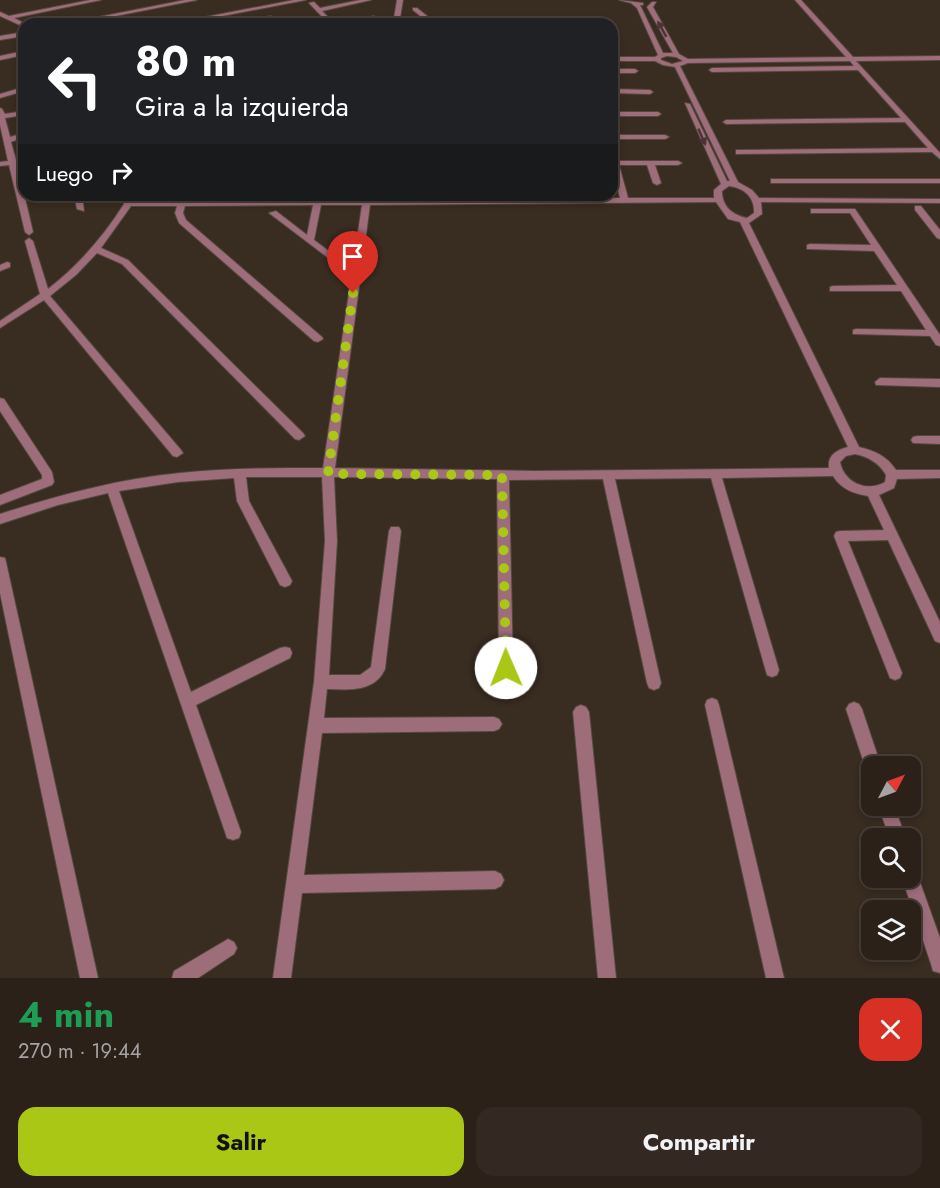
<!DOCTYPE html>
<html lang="es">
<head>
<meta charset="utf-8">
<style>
  body { margin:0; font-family:Jost,sans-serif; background:#332922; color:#f1f3f6; height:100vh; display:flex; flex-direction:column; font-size:22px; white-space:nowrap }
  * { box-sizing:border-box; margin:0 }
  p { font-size:20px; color:#a6a3a2 }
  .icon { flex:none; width:33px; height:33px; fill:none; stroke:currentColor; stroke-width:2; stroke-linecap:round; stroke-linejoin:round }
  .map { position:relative; height:978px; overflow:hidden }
  .drawer { display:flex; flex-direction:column; background:#2b2119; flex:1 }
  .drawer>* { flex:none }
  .top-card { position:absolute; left:18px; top:18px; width:600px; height:183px; border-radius:18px; box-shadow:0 3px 9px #0003,0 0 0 2px #473e38; background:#202124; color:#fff; overflow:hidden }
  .needle { width:39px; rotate:49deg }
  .controls { position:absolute; left:861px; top:756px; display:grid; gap:12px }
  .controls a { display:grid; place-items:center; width:60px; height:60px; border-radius:12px; background:#2b2119; box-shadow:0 3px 9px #0003,0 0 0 2px #473e38; font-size:30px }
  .pin { position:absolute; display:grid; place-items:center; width:51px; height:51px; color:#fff; margin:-62px -26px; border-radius:50% 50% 50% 0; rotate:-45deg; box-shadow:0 0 6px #0007 }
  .pin .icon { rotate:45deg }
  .me { position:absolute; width:66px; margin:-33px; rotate:359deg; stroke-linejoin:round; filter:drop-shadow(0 0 4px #0008) }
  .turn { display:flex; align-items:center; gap:21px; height:126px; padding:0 18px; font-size:27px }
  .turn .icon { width:78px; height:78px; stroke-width:2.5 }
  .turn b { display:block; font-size:42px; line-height:51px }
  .then { display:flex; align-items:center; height:57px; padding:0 18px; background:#0003; gap:12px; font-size:22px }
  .round { display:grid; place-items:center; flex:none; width:63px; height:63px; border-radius:18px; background:#332922 }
  .headline { display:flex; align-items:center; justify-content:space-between; height:102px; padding:0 18px }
  h1 { font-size:36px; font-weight:700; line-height:45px; color:#1e9e55 }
  .cta { display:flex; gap:12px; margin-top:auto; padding:12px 18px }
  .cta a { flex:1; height:69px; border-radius:18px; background:#abc716; color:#111; font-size:24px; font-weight:700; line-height:69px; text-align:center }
  .cta a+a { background:#332922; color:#f1f3f6 }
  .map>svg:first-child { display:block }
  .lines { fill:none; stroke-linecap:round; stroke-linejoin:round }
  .minor-casing { stroke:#55483e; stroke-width:2 }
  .minor { fill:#9d6d7a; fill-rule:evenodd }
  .oneway { fill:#493436 }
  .route { stroke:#abc716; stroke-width:10; stroke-dasharray:0 18 }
</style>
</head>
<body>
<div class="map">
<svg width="940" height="978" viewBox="0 0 940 978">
  <rect width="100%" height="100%" fill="#392c21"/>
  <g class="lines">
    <!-- minor casing -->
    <g class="minor-casing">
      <path id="minor" d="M90,0H101L14,18L26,24H24V27L0,16V12L9,16Z
        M185,0H197L75,24H63Z
        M294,0H306L181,24H169Z
        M360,0H371L322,11L335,24H329L309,3L314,2L320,8Z
        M397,0H403L399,24H393Z
        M619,0L643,3V5H640L663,53H673L647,7L652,2H656L653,7L679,54L688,59L846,57L795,0H801L853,57L940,56V60L856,61L940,153V159L932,152L736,154V150H739L928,148L905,122L726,124L723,122L726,120L901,118L858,70L712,72L709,70L712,68L854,66L850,61L688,63L680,66L738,182L752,190L759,198L940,199V203L761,202L762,214L749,223L859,447C875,451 887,456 896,470H940V478L897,479L894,488L879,495L940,622V643L935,641L888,540L848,541L902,673L900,678L895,680L890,678L834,536L836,532L840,531L884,530L868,496C854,494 841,489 833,476L722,478L779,670L777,675L772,677L767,675L711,478L615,479L661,683L659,688L654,690L649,688L647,683L603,479L509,480L513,668L511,673L506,675L501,673L499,668L497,479L334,477L337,541L329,675H360L371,667L389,531L391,527H399L401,531L385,669C375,692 349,690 327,689L324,718L494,717L499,719L502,724L499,729L494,731L322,733L304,875L495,871L501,874L504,880L501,886L495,889L302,893L291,978H273L314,682L325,541L322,477H246L249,501L292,581L290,585L285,587L280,585L237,501L234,478L178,482L119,491L191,692L280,648L285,647L290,648L292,653L290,658L196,705L241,832L239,838L233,840L227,838L225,832L108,493L58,505L0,524V514C59,495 118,479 180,473C227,468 275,468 323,468L362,205H321L314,240L338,258V262L335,263L269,213L276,211L307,235L313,205L185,206L183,213L186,220L322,337L323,339L318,342L314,341L179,223L175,213L177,206H131L101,248L128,260L303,433L305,436L299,440L295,439L122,264L97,253L76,275L50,296L181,450L183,453L177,457L173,456L44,300L0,328V321L40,294L25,241L29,238L33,241L48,289C79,265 103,237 124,204L121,195H129L131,202L362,200L363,195H371L370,200L620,198L612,167V151L616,153L618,161H678L682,163L678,165H655L661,183L657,185L653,183L647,165H619L628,198H714V190L721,184L685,103L690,104L727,181H730L675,67L663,65L655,61H612V57H655L658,55L637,8L631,3ZM667,56L676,57L683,61L672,64L661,60V58ZM729,186C744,188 755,197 754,213L747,218C733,215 722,207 722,191ZM716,202L728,219L740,222L848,447C837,450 827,455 829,468L536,471L335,468L370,205ZM855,454C869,457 879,463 886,475L885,482C866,493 844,482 840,462L846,456Z
        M413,8H417L437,24H430L413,10Z
        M271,16L273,19L244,24H230Z
        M374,16L376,19L355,24H344Z
        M24,32V36L0,40V36Z
        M24,51V55L0,60V56Z
        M612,69H635L638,71L635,73H612Z
        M24,87V91L0,98V94Z
        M612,89L650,90L653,92L650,94L612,93Z
        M0,108L2,109L5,114L24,111V115L5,118L10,137L24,133V137L11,142L16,160L24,159V163L17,164L33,232L29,235L25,232L9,165L0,166V162L8,161L0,125Z
        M612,112H658L661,114L658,116H612Z
        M612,135H665L669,137L665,139H612Z
        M771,179H940V183H771Z
        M74,195H82L84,211L77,209Z
        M915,206H921L940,230V239L937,238L915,210Z
        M811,209H855L940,335V346L936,345L930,336L853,334V330L856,329L926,330L901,291H830V287L833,286L897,285L874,251L807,249V245L810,244L871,245L850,213H811Z
        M7,262L10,263V267L0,271V265Z
        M880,378L940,379V387L876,385L875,382Z
        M0,398L4,399L52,472L54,482L52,485L0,505V495L42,479V475L0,411Z
        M917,436H940V444L913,443L911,440L913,437Z
        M0,557L5,558L6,562L98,978H80L0,593Z
        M712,698L717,700L719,705L784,978H766L705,705L707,700Z
        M854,702L859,704L862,709L881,766H872V773L867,772L846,709L849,704Z
        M581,705L586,707L589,712L616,978H598L573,712L576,707Z
        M878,806H894L906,838H890Z
        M910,869L916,871L940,938V973L933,971L931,964L902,878H910Z
        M228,939L234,942L237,948L234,954L198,978H172L174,971Z"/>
    </g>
    <!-- minor -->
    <use href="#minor" class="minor"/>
  </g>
  <!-- one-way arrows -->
  <defs><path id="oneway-solid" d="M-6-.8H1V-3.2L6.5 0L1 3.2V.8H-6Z" transform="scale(1.5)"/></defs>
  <g class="oneway">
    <use href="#oneway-solid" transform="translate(662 29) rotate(-119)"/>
    <use href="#oneway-solid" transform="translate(702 137) rotate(66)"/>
  </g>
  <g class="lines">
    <!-- route -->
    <path class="route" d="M353,293L328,474L502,475L506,668"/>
  </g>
</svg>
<div class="controls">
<a><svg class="needle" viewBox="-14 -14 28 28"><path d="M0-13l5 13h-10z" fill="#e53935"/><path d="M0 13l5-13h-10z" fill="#a6a3a2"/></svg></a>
<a><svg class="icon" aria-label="search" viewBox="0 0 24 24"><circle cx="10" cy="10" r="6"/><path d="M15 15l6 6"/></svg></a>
<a><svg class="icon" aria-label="layers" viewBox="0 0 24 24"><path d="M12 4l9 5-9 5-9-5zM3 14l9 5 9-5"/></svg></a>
</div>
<div class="pin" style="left:353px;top:293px;background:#d93025"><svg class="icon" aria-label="arrive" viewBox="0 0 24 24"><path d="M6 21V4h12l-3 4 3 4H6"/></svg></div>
<svg class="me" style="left:506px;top:668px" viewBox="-20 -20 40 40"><circle r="19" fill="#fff"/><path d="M0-13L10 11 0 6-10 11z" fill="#abc716"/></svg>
<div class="top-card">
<div class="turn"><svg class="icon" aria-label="left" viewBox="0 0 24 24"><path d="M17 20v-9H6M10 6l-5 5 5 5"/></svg><div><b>80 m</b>Gira a la izquierda</div></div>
<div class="then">Luego<svg class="icon" aria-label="right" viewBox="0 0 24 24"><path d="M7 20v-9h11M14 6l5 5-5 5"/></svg></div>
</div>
</div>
<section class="drawer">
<div class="headline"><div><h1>4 min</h1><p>270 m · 19:44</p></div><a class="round" style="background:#d93025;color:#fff"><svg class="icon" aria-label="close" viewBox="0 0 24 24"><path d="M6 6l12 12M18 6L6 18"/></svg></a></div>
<div class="cta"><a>Salir</a><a>Compartir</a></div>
</section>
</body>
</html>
